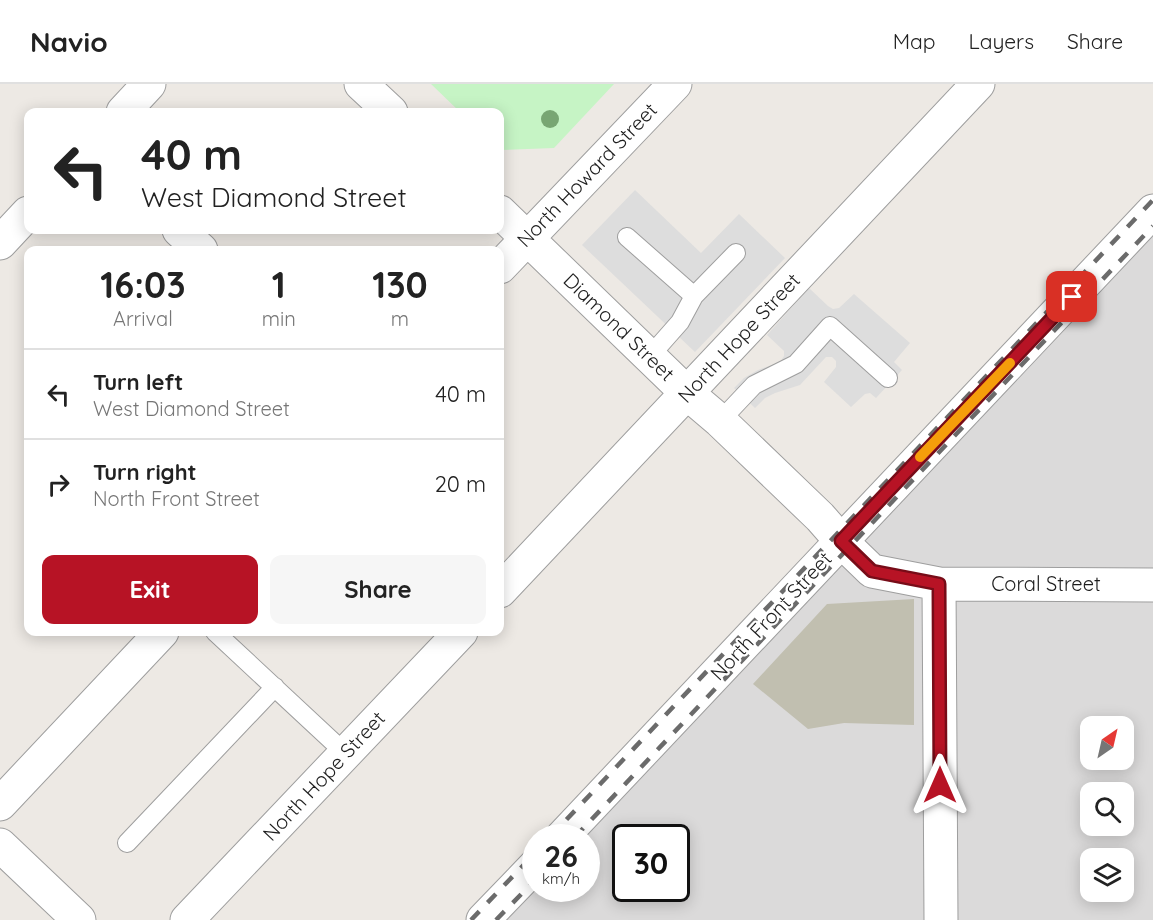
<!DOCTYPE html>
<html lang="en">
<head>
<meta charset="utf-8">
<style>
  body { margin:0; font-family:Quicksand,sans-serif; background:#f6f6f6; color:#222; height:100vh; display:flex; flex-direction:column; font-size:22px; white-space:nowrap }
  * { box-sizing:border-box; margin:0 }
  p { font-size:20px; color:#767676 }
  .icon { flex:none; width:33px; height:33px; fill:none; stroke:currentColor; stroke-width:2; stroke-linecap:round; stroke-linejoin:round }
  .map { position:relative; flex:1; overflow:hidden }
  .side { position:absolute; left:24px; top:162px; width:480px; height:390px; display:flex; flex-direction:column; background:#fff; border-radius:12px; box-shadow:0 3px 15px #0003 }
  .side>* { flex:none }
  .hud { position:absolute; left:24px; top:24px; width:480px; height:126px; border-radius:12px; box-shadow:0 3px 15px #0003; background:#fff; color:#222; overflow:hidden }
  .needle { width:39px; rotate:34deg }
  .tools { position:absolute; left:1080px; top:632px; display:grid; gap:12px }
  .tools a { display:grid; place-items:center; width:54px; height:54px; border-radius:12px; background:#fff; box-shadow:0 3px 15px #0003; font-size:30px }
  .speed { position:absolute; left:522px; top:740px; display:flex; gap:12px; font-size:30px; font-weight:700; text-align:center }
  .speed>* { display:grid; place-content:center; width:78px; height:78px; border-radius:50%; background:#fff; box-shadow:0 3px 15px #0003; line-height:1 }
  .speed small { font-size:15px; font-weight:400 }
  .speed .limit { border:3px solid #111; border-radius:9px; background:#fff; color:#111 }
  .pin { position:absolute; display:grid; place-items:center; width:51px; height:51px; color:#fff; margin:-26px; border-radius:12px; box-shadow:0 3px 9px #0006 }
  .me { position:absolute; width:66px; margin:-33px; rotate:0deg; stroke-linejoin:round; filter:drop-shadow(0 0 4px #0008) }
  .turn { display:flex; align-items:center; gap:21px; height:126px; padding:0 18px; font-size:27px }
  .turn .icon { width:78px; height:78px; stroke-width:2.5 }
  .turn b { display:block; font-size:42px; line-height:51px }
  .eta { display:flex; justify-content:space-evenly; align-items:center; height:102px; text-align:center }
  .eta b { font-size:36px; font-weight:700; line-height:42px }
  .cta { display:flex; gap:12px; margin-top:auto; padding:12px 18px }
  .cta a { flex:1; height:69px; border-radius:12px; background:#b71325; color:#fff; font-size:24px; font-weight:700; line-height:69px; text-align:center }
  .cta a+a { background:#f6f6f6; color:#222 }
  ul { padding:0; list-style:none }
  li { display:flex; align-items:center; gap:18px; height:90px; padding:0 18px; border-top:2px solid #e0e0e0 }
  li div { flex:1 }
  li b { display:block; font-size:22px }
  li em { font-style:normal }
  header { display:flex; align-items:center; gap:36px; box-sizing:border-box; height:84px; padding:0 30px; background:#fff; border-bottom:2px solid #e0e0e0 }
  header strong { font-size:28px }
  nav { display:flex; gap:33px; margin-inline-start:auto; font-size:21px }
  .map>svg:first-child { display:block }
  .residential { fill:#dbdada; fill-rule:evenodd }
  .construction { fill:#c1bfb0 }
  .park { fill:#c6f4c5 }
  .parking { fill:#ddd }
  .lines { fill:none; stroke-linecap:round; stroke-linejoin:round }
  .service-casing { stroke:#9e9e9e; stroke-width:20 }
  .minor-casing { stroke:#9e9e9e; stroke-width:35 }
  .tertiary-casing { stroke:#9e9e9e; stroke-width:35 }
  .service { stroke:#fff; stroke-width:18 }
  .minor { stroke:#fff; stroke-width:33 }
  .tertiary { stroke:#fff; stroke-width:33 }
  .rail { stroke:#6b6b6b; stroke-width:4.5; stroke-dasharray:12 12; stroke-linecap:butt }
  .tree { fill:#78a673 }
  .route-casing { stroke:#770c18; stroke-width:15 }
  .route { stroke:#b71325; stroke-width:10 }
  .slow { stroke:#f59e0b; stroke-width:10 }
  .labels { text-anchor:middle; stroke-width:4.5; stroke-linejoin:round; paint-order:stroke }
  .street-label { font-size:20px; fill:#1d1d1d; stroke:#fff }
</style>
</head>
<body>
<header>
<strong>Navio</strong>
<nav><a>Map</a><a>Layers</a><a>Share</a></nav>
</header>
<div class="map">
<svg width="1153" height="836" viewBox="0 0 1153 836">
  <rect width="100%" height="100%" fill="#ede9e4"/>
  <!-- residential -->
  <path class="residential" d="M1153,127V836H483L536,804H586V753H562ZM1090,642H1124V675H1090ZM1090,708H1124V741H1090ZM626,753H676V804H626ZM1090,774H1124V807H1090Z"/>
  <!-- construction -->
  <path class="construction" d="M914,515V641L844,639L808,645L753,600L827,520Z"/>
  <!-- park -->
  <path class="park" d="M431,0H614L554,64L500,66V28H460Z"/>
  <!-- parking -->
  <path class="parking" d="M635,106L701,169L739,130L785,174L695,268L582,161Z
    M809,204L828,222L833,225L839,224L854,210L910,259L894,278L902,286L876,314L870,309L865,310L851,323L824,298L836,283V277L832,273H826L800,301L775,309L765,314L755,324L734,304L744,294L758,286L780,278L784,272V267L767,251Z"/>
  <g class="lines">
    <!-- service casing -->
    <g class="service-casing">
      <path id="service" d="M627,153L694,212
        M650,272L680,238L694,212L736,169
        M720,337L754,301L796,280L830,242L888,294
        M215,548L345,669
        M127,759L275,603"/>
    </g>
    <!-- minor casing -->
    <g class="minor-casing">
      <path id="minor" d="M361,0L391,28
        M123,28L149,0
        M500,128L687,309L720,337L820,433L841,457L872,487L939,500L1153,501
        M179,146L201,166
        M0,159L28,129
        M500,183L675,0
        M939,500L941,836
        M500,507L978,0
        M0,720L162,548
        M0,761L79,836
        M187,836L461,548"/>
    </g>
    <!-- tertiary casing -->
    <g class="tertiary-casing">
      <path id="tertiary" d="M562,753L1153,127
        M483,836L536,781"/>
    </g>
    <!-- service -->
    <use href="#service" class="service"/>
    <!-- minor -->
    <use href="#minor" class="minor"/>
    <!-- tertiary -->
    <use href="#tertiary" class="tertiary"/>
    <!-- rail -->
    <path class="rail" d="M550,753L1153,116
      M575,753L1153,142
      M471,836L536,768
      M496,836L536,795"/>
  </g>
  <!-- trees -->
  <circle class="tree" cx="550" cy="35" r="9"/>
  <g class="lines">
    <!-- route casing -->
    <g class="route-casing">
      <path id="route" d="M940,701L939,500L872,487L841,457L1072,213"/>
    </g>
    <!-- route -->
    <use href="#route" class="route"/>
    <!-- slow -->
    <path class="slow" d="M920,373L1010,279"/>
  </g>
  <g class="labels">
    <!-- street labels -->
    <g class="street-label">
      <text transform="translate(587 91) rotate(-46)" y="7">North Howard Street</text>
      <text transform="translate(619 243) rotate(44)" y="7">Diamond Street</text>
      <text transform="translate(739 254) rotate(-47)" y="7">North Hope Street</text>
      <text x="1046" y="507">Coral Street</text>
      <text transform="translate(771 532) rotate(-47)" y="7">North Front Street</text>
      <text transform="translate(324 692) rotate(-47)" y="7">North Hope Street</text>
    </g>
  </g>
</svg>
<div class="tools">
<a><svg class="needle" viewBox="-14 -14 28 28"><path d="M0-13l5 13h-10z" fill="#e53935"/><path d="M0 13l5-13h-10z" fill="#767676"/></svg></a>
<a><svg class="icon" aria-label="search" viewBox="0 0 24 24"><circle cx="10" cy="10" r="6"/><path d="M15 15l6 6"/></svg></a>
<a><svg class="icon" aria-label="layers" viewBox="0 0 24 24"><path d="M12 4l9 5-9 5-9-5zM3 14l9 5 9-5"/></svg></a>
</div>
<div class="speed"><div>26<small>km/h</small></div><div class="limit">30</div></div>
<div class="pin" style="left:1072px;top:213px;background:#d93025"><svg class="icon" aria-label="arrive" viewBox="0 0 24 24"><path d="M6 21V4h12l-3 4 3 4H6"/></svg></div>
<svg class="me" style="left:940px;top:701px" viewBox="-20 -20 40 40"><path d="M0-17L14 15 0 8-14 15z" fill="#b71325" stroke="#fff" stroke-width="4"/></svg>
<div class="hud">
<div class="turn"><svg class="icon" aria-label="left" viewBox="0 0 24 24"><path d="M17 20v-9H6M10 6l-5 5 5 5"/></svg><div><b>40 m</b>West Diamond Street</div></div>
</div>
<section class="side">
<div class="eta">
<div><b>16:03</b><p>Arrival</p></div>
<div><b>1</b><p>min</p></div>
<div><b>130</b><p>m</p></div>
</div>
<ul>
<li><svg class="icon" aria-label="left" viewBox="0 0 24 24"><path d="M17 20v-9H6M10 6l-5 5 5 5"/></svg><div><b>Turn left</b><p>West Diamond Street</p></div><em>40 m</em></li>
<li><svg class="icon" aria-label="right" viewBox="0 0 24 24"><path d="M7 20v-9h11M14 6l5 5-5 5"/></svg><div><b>Turn right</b><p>North Front Street</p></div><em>20 m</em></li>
</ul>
<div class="cta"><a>Exit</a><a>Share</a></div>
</section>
</div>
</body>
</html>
